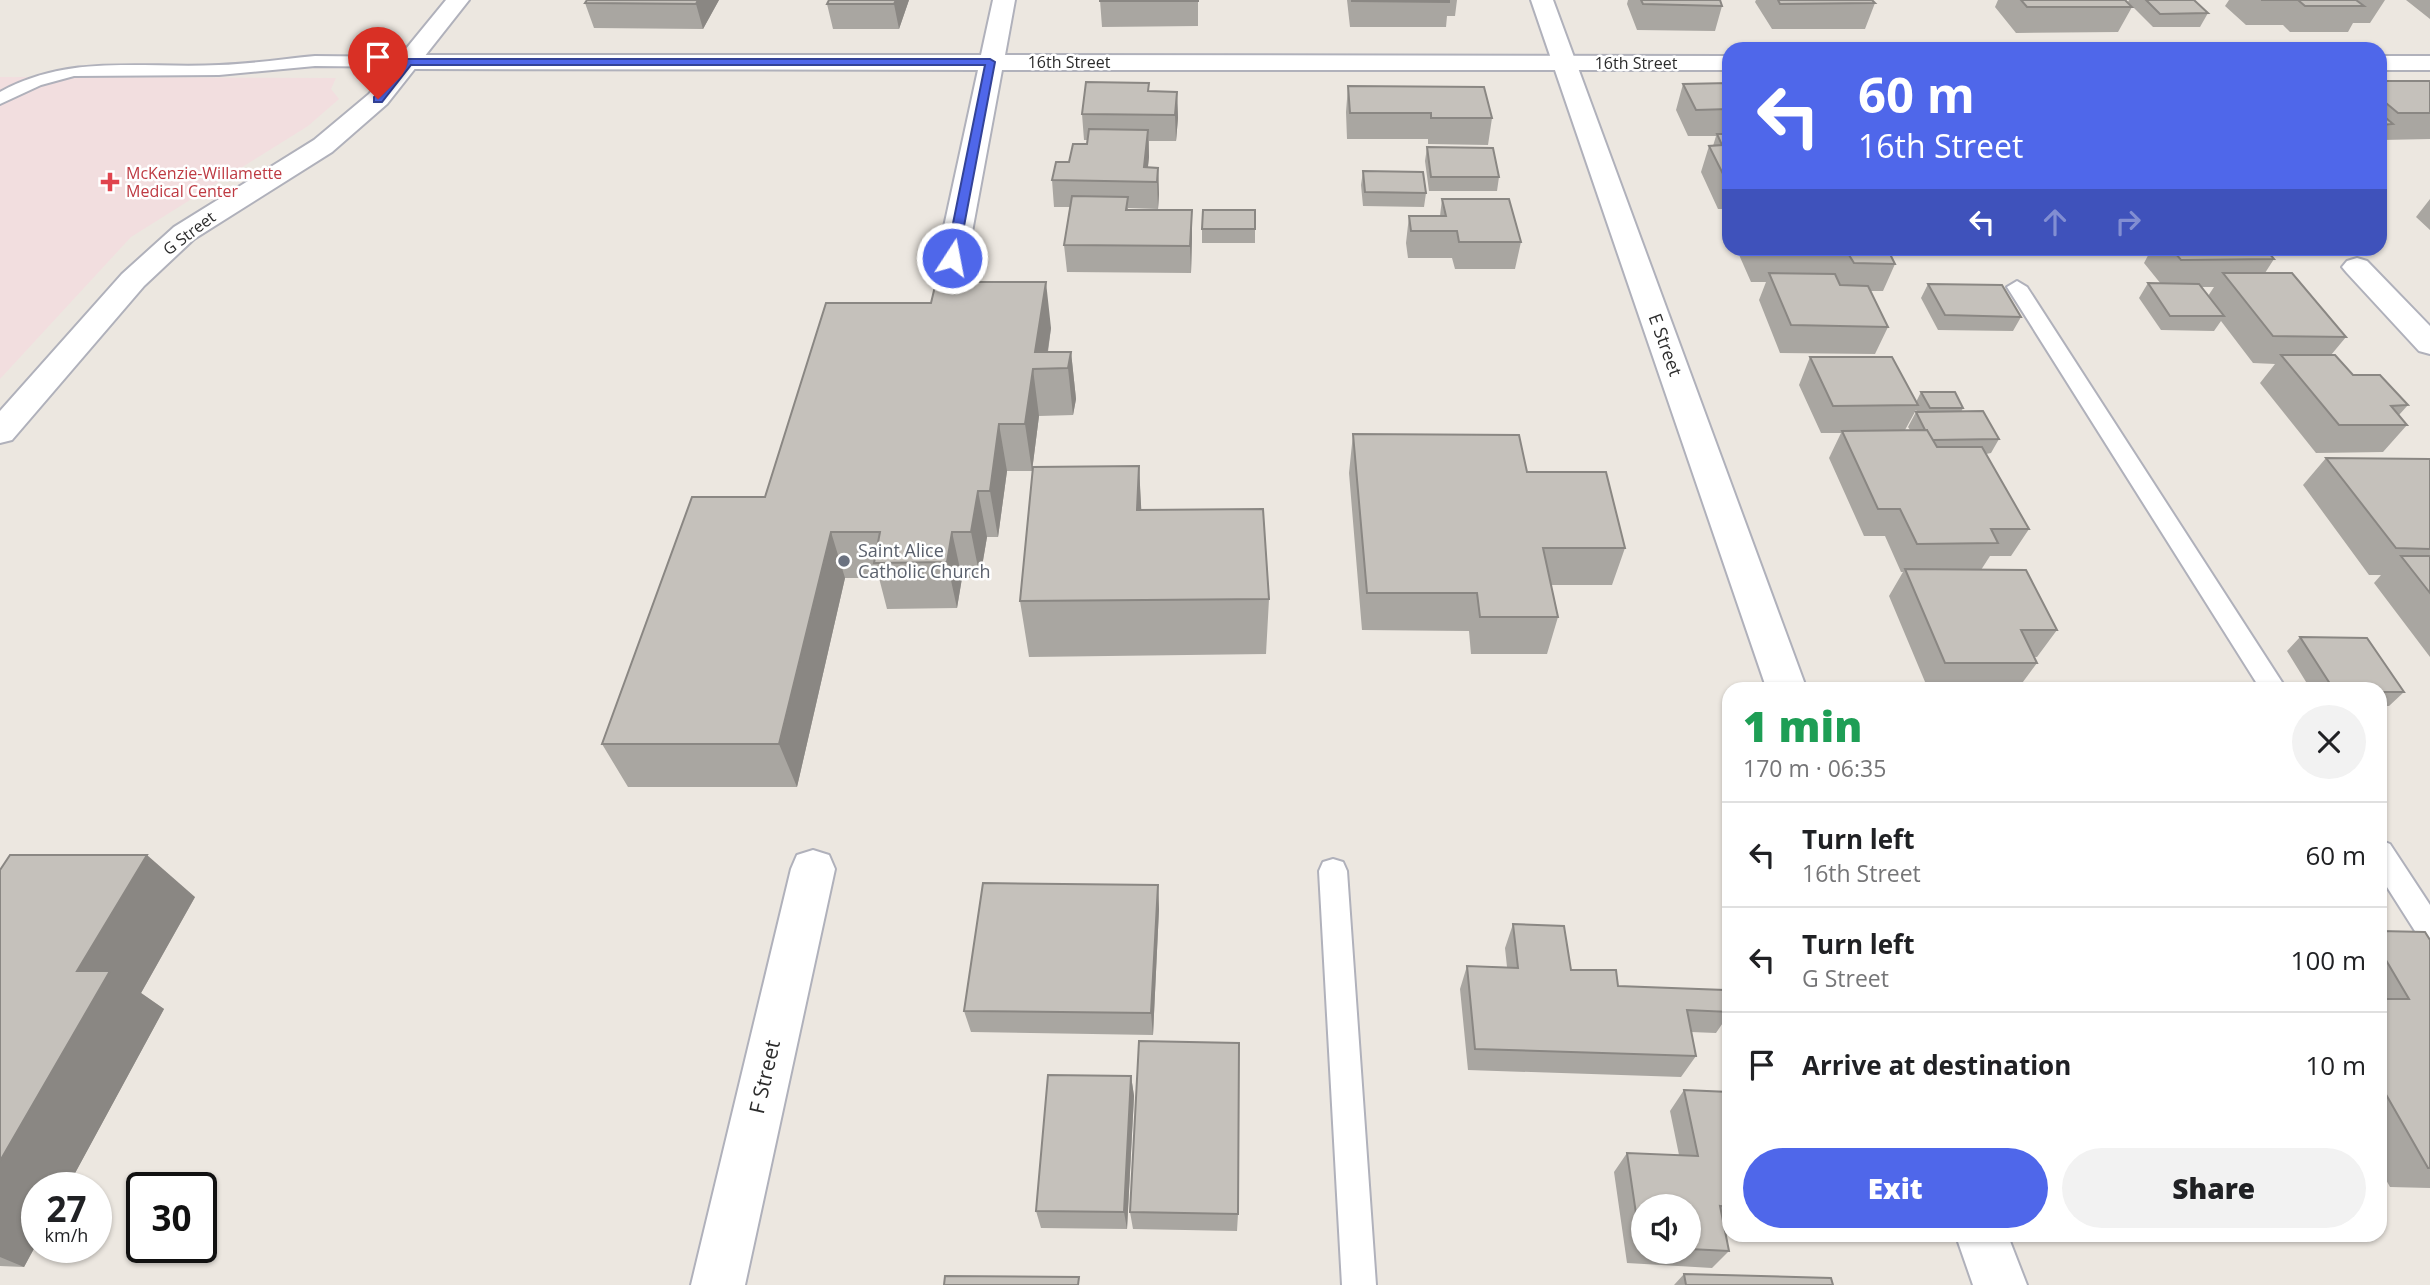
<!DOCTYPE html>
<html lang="en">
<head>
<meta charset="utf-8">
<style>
  body { margin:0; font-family:"Open Sans",sans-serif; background:#f2f2f2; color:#202124; height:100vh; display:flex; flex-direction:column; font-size:26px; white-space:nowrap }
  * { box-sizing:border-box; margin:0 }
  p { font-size:23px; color:#757577 }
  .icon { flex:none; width:38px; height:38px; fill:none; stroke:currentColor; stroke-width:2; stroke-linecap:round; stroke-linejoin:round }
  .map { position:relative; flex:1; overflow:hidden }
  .panel { position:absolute; left:1722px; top:682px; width:665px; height:560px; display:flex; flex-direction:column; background:#fff; border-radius:21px; box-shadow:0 2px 5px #0004 }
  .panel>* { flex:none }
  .top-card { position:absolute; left:1722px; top:42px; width:665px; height:214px; border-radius:21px; box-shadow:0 2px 5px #0004; background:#4f67ea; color:#fff; overflow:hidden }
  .controls { position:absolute; left:1631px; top:1194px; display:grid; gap:14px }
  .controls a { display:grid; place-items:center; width:70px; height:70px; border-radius:50%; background:#fff; box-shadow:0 2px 5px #0004; font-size:35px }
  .speed { position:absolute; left:21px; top:1172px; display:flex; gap:14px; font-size:35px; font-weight:700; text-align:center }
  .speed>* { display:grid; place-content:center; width:91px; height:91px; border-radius:50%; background:#fff; box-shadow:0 2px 5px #0004; line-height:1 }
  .speed small { font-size:18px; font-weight:400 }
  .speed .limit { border:4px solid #111; border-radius:10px; background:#fff; color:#111 }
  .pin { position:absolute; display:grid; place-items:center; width:60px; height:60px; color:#fff; margin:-72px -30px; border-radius:50% 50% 50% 0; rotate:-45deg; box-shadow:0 0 7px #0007 }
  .pin .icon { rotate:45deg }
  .me { position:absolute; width:77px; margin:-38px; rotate:11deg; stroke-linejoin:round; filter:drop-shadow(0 0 5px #0008) }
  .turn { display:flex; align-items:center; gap:24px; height:147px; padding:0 21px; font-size:32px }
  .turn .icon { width:91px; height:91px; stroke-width:2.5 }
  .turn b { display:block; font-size:49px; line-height:60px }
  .lanes { display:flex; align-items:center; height:66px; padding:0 21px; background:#0003; justify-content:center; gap:35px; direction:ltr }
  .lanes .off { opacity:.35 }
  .round { display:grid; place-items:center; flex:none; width:74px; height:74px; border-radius:37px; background:#f2f2f2 }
  .headline { display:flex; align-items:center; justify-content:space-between; height:119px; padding:0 21px }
  h1 { font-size:42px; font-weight:800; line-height:52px; color:#1e9e55 }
  .primary-button { display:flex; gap:14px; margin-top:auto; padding:14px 21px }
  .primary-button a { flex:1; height:80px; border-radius:42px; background:#4f67ea; color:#fff; font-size:28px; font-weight:800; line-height:80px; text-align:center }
  .primary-button a+a { background:#f2f2f2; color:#202124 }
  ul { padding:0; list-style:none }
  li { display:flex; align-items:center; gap:21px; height:105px; padding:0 21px; border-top:2px solid #e0e0e0 }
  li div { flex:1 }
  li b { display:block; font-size:26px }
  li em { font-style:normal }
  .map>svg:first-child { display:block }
  .medical { fill:#f2dedf }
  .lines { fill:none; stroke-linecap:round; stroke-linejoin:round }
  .lane-casing { stroke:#b0b1bb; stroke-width:4 }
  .street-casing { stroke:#b0b1bb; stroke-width:4 }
  .secondary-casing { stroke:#b0b1bb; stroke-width:4 }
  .lane { fill:#fff; fill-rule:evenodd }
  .street { fill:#fff; fill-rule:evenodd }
  .secondary { fill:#fff; fill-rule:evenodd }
  .wall { fill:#a9a6a1; fill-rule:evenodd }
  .shaded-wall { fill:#8a8783 }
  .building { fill:#c5c1bb; stroke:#8a8783; stroke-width:2 }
  .route { fill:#4f67ea; stroke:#334398; stroke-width:2 }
  .health-dot { fill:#e0444e; stroke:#fff; stroke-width:2.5 }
  .worship-dot { fill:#6b7280; stroke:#fff; stroke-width:2.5 }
  .labels { text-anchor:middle; stroke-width:5; stroke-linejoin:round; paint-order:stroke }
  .far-street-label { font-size:16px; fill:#2c2c2c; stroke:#fff }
  .far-health-label { font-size:16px; fill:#be3a42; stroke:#fff; text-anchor:start }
  .street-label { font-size:18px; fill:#2c2c2c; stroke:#fff }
  .worship-label { font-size:18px; fill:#5b616d; stroke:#fff; text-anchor:start }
  .near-street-label { font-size:21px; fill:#2c2c2c; stroke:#fff }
</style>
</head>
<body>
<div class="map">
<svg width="2430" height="1285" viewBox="0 0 2430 1285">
  <rect width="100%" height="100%" fill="#ece7e0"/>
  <!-- medical -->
  <path class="medical" d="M0,77L336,78L331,89L339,99L308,126L131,237L0,379Z"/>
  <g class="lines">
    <!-- lane casing -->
    <g class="lane-casing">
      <path id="lane" d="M315,56L409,57L417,62L409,67L315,66L219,75L74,76L41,85L0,104V92C71,53 142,69 219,65C251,64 283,59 315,56Z
        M2017,281L2027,287L2287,690H2261L2007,287Z
        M2380,840L2390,844L2430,905V943L2420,939L2380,876Z
        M1333,859L1343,862L1347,871L1376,1285H1342L1319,871L1323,862Z"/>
    </g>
    <!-- street casing -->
    <g class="street-casing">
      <path id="street" d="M993,0H1015L1005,55L1729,56V70H1002L967,259L962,265L952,268L942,265L937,259L978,70L409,69L400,67L397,62L400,57L409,55H981Z
        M2380,56H2430V70H2380Z
        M2357,258L2367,261L2430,326V354L2419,351L2347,273L2342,267L2347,261Z
        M813,850L829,855L835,869L745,1285H691L791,869L797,855Z"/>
    </g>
    <!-- secondary casing -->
    <g class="secondary-casing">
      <path id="secondary" d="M446,0H469L387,104L332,152L194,239L144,286L12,440L0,443V411L122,274L174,227L314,140L369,94Z
        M1531,0H1553L1807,690H1767Z
        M1956,1236H2008L2027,1285H1973Z"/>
    </g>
    <!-- lane -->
    <use href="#lane" class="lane"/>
    <!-- street -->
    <use href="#street" class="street"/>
    <!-- secondary -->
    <use href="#secondary" class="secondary"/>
  </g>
  <!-- wall -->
  <path class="wall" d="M719,0L703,29L594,28L585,3Z
    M829,0H909L899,29H833L827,4Z
    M1100,0H1198V26L1102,27Z
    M1347,0H1457L1455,16H1447L1446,27H1350Z
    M1628,0H1720L1722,6L1715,31L1637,30L1627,4Z
    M1756,0H1872L1875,3L1865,29H1772L1755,2Z
    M1998,0H2125L2132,7L2118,32L2016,33L1995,7Z
    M2129,0H2194L2208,13L2200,27H2153L2128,2Z
    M2229,0H2385L2370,23H2353L2348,32H2290L2283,25H2246L2225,6Z
    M2406,0H2430V19Z
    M2380,81H2430V139L2382,140L2380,143Z
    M1729,83V209H1718L1701,172L1709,146H1713L1716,136H1688L1676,110L1683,84Z
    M1348,86L1492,118L1488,145L1428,144V139H1347L1346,112Z
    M1149,91L1177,92L1178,118L1176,141H1149V157L1148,167L1158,168L1159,194L1158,209L1128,208V210L1192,237L1191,273L1067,272L1064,245L1070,207H1054L1052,180L1087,144V140H1084L1082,114Z
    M1427,147L1499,177L1497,191H1429L1425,161Z
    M1363,171L1426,193L1424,207L1363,206L1361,185Z
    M1442,199L1521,242L1515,269H1455L1452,258H1408L1406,243L1409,216H1440Z
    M2430,199V230L2416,217Z
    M1255,210V243H1202V229Z
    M1736,248H1887L1895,264L1883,291H1870L1888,327L1875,354L1780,353L1759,300L1766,282H1751Z
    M2152,248H2265L2274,259L2265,273L2346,337L2331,355L2353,375L2408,405L2399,415L2407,425L2383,452L2316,453L2260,383L2275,364L2253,363L2221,321L2214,331L2161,330L2139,298L2148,283L2161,284L2144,263ZM2201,287H2214L2208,296Z
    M1928,284L2021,317L2013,331L1938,330L1921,298Z
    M1051,328L1048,352H1071L1076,399L1073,415L1039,416L1032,471H1007L998,537H987L980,578H962L957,608L887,609L879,578H845L797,787H628L602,744L765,497Z
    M1810,357L1916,402L1921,392L1963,408L1961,412L1999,439L1991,453L1986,454L2029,529L2011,556H1990L1981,570L2057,630L2037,657H2034L2037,663L2017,690L1928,689L1889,596L1903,572H1901L1885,536H1864L1829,458L1841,433H1821L1799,385ZM1916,410L1917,412H1916L1908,427L1910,430H1905Z
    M1353,434L1527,472L1625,548L1612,585H1551L1558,617L1547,654H1471L1469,631L1362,630L1349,473Z
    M2326,458L2430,459V657L2374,583L2381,575H2369L2303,485Z
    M1139,466L1141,510L1269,599L1266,654L1029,657L1020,601Z
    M2300,637L2404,692L2389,706H2380V690H2311L2287,651Z
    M0,870L195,897L141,993L164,1009L24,1267L0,1266Z
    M1158,885L1159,909L1153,1035L971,1032L964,1011Z
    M1513,924L1571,970L1618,986L1729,1006V1014L1716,1033L1691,1032L1696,1056L1681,1077L1468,1070L1460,989L1467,966L1507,967L1505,948Z
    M2380,931L2430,940V1188L2390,1187L2380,1169Z
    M1131,1076L1134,1096L1127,1229L1041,1228L1036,1211Z
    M1684,1090L1729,1092V1225H1723L1729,1251L1712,1268L1627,1263L1614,1172L1627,1153L1679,1155L1670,1111ZM1643,1206H1689V1251H1643Z
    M1130,1212L1238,1214L1237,1231L1133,1229Z
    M1684,1274L1686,1285H1674Z"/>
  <!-- shaded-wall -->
  <path class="shaded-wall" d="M698,0H719L703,29L696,4Z
    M896,0H909L899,29L894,4Z
    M1177,92L1178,118L1176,141L1175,115Z
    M1148,130L1149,157L1146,182L1144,167Z
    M1158,168L1159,194L1158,209L1157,182Z
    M1192,210V237L1191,273L1190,246Z
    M1046,282L1051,328L1045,369L1035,352Z
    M1071,352L1076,399L1073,415L1068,368Z
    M1033,369L1039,416L1032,471L1025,424Z
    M999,424L1007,471L998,537L990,491Z
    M1139,466L1142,523L1137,510Z
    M978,491L987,537L980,578L971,532Z
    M831,532L845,578L797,787L779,744Z
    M952,532L962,578L957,608L947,562Z
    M147,855L195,897L141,993L164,1009L67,1188H37V1243L24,1267L0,1257V1161L77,971Z
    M1158,885L1159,909L1153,1035L1151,1013Z
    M1131,1076L1134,1096L1127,1229L1124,1212Z"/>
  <!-- building -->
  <path class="building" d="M587,0H698L696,4L585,3Z
    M829,0H896L894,4H827Z
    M1100,0H1198V1H1100Z
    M1352,0H1449V2L1352,1Z
    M1641,0H1720L1722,6L1643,4Z
    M1778,0H1872L1875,3L1780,4Z
    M2021,0H2125L2132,7H2027Z
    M2146,0H2194L2208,13L2160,14Z
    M2261,0H2356L2364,6H2305L2298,0Z
    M2380,81H2430V113H2398L2380,98Z
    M1086,82L1149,83L1148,91L1177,92L1175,115L1082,114Z
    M1729,83V109L1696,110L1683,84Z
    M1348,86L1484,87L1492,118H1431V113H1350Z
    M2380,113L2393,124L2380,125Z
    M1089,129L1148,130L1144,167L1158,168L1157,182L1052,180L1056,162H1069L1073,144H1087Z
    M1717,134H1729V182H1727L1709,146L1722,145Z
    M1427,147L1493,148L1499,177H1431Z
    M1363,171L1423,172L1426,193L1365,192Z
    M1072,196L1128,197L1126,210H1192L1190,246L1064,245Z
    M1442,199H1509L1521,242H1459L1457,231H1411L1409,216H1446Z
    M1203,210H1255V229H1202Z
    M1757,248H1887L1895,264L1854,263L1849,255H1760Z
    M2171,248H2265L2274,259L2181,260Z
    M1769,273L1835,274L1840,285L1868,286L1888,327L1791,325Z
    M2223,273H2292L2346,337L2273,336Z
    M936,282H1046L1035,352H1071L1068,368L1033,369L1025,424H999L990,491H978L971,532H952L947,562L874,563L880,532H831L779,744H602L692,497H765L826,303H931Z
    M2148,283L2199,284L2224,316H2170Z
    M1928,284L2002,285L2021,317L1945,315Z
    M2281,355H2335L2353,375H2380L2408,405L2391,406L2407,425H2339Z
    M1810,357H1892L1918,405L1833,406Z
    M1921,392H1955L1963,408H1930Z
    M1983,411L1999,439L1933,440L1927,430H1925L1916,412Z
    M1927,430L1937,447H1982L2029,529H1991L1998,543L1917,544L1900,509H1878L1842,431Z
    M1353,434L1519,435L1527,472H1606L1625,548H1543L1558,617H1480L1477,593H1367Z
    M2326,458L2430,459V549L2396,548Z
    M1139,466L1137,510L1263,509L1269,599L1020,601L1033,467Z
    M2401,556H2430V593Z
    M1905,569L2026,570L2057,630H2021L2037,663H1945Z
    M2300,637L2367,638L2404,692H2380V690H2334Z
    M10,855H147L77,971H110L0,1161V870Z
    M983,883L1158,885L1151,1013L964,1011Z
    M1513,924L1564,926L1571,970H1616L1618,986L1725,990L1729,1006V1012L1687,1010L1696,1056L1475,1049L1467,966L1518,968Z
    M2380,931L2425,932L2430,940V1168H2428L2380,1084V999H2409L2380,950Z
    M1139,1041L1239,1043L1238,1214L1130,1212Z
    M1048,1075L1131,1076L1124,1212L1036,1211Z
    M1684,1090L1729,1092V1207L1720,1206L1729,1251L1689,1249V1206H1643V1247H1641L1627,1153L1698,1156Z
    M1684,1274L1831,1278L1833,1285H1686Z
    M945,1276L1079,1277L1078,1285H944Z"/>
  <!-- route -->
  <path class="route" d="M405,59H990L995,62L958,258L952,262L946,258L985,65H411L382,102H374V97Z"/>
  <!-- markers -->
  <path class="health-dot" d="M106.5 171.5h7v7h7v7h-7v7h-7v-7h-7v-7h7z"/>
  <circle class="worship-dot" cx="844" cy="561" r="7"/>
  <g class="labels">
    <!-- far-street labels -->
    <g class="far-street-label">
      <text x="1069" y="68">16th Street</text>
      <text x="1636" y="69">16th Street</text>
      <text transform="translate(189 233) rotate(-37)" y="6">G Street</text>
    </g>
    <!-- far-health labels -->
    <g class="far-health-label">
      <text x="126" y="179">McKenzie-Willamette<tspan x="126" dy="18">Medical Center</tspan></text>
    </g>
    <!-- street labels -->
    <g class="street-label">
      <text transform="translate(1665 345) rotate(70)" y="6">E Street</text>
    </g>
    <!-- worship labels -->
    <g class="worship-label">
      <text x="858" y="557">Saint Alice<tspan x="858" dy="21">Catholic Church</tspan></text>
    </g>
    <!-- near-street labels -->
    <g class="near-street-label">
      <text transform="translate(765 1077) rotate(-77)" y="7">F Street</text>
    </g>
  </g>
</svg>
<div class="controls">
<a><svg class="icon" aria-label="sound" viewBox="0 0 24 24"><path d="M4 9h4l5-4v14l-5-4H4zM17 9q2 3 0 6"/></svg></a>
</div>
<div class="speed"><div>27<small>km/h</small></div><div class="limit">30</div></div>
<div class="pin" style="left:378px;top:99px;background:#d93025"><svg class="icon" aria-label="arrive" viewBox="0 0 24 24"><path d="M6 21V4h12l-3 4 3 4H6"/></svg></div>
<svg class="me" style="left:952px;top:258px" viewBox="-20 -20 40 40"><circle r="17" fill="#4f67ea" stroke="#fff" stroke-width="3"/><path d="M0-11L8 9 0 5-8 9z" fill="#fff"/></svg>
<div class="top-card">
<div class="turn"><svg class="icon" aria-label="left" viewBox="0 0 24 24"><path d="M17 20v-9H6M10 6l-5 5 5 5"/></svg><div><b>60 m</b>16th Street</div></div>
<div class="lanes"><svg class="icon" aria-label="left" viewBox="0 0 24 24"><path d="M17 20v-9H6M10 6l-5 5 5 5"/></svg><svg class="icon off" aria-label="ahead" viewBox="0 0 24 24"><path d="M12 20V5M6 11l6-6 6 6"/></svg><svg class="icon off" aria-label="right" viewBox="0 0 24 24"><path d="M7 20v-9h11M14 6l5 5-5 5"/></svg></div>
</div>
<section class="panel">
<div class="headline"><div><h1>1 min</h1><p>170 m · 06:35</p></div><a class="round"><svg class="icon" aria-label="close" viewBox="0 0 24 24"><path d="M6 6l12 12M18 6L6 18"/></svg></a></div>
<ul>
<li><svg class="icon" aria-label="left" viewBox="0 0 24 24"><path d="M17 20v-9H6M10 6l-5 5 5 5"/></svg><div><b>Turn left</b><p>16th Street</p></div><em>60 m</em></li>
<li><svg class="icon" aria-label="left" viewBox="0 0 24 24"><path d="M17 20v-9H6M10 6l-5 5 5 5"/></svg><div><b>Turn left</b><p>G Street</p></div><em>100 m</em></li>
<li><svg class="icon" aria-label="arrive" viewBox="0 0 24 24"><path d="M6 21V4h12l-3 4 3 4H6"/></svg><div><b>Arrive at destination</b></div><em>10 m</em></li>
</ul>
<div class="primary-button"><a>Exit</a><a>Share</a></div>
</section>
</div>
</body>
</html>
